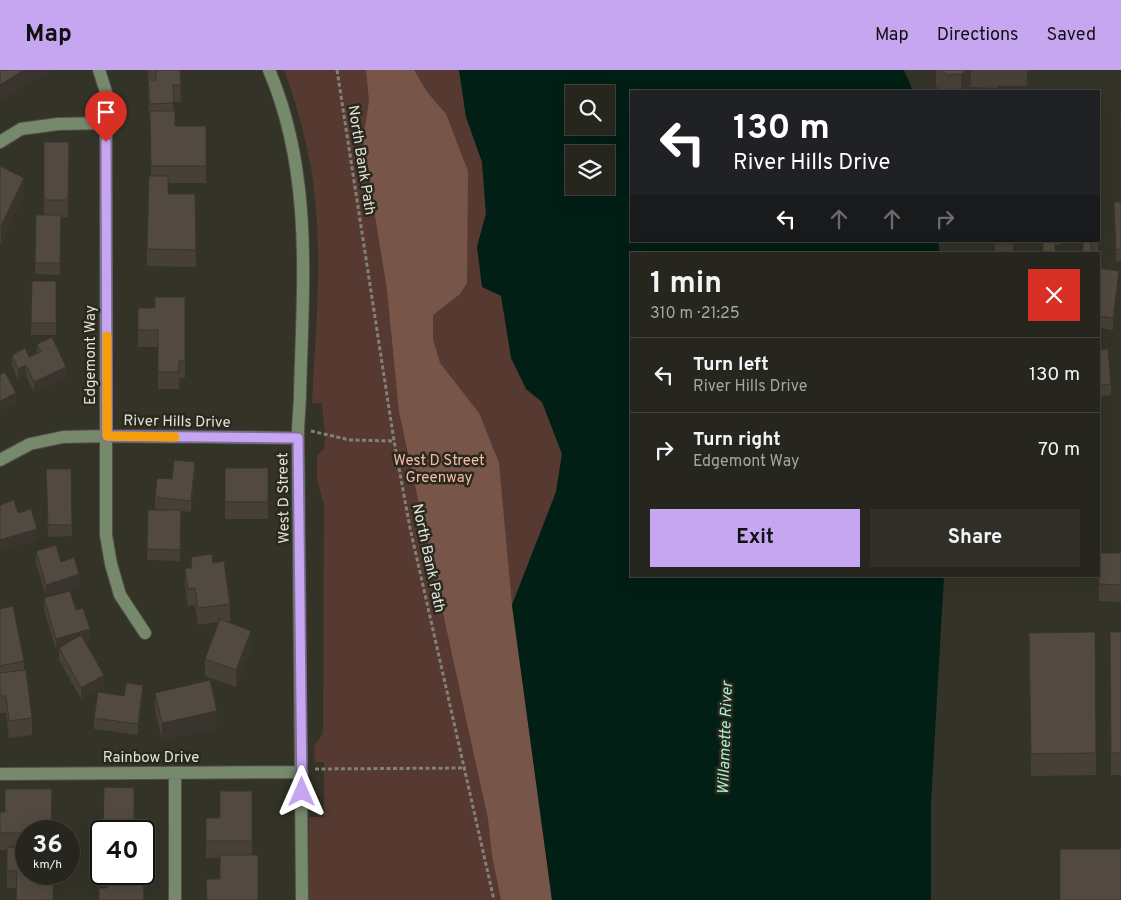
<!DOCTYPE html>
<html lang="en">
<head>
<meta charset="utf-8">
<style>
  body { margin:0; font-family:Overpass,sans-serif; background:#2f2e27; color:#f1f3f6; height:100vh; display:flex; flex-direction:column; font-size:19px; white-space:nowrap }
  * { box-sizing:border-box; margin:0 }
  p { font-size:16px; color:#a4a5a4 }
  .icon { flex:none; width:28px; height:28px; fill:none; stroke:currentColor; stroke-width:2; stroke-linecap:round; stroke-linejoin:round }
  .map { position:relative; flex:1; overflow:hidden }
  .side { position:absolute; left:630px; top:182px; width:470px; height:325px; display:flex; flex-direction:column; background:#27261e; border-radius:0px; box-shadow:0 5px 20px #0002,0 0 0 1px #43433c }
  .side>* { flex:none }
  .guide { position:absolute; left:630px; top:20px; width:470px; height:152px; border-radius:0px; box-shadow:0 5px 20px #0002,0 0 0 1px #43433c; background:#202124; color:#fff; overflow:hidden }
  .controls { position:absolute; left:565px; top:15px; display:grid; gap:10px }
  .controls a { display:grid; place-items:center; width:50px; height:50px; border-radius:0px; background:#27261e; box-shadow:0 5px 20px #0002,0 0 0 1px #43433c; font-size:25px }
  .speed { position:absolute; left:15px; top:750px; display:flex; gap:10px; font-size:25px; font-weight:700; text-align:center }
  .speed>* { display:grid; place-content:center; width:65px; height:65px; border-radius:50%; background:#27261e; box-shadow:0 5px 20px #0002,0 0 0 1px #43433c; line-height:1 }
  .speed small { font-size:12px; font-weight:400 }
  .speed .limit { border:2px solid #111; border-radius:8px; background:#fff; color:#111 }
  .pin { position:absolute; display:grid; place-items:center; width:42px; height:42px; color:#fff; margin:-51px -21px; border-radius:50% 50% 50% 0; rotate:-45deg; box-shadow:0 0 5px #0007 }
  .pin .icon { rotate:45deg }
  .me { position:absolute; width:55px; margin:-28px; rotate:0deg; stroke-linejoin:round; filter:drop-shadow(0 0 4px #0008) }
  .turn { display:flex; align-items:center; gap:18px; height:105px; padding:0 20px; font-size:22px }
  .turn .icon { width:65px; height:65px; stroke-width:2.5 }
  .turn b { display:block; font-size:35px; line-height:42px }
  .lanes { display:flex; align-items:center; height:48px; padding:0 20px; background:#0003; justify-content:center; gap:25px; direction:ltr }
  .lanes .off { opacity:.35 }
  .round { display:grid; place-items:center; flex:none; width:52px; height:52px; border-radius:0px; background:#2f2e27 }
  .summary { display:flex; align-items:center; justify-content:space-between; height:85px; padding:0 20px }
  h1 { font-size:30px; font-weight:700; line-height:38px }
  .action { display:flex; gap:10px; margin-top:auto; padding:10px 20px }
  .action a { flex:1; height:58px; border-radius:0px; background:#c6a6f0; color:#111; font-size:20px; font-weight:700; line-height:58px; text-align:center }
  .action a+a { background:#2f2e27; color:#f1f3f6 }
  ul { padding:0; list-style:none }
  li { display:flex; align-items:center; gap:15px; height:75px; padding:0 20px; border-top:1px solid #43433c }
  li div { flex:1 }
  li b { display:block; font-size:19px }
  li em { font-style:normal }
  header { display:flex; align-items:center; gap:30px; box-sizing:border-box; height:70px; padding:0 25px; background:#c6a6f0; color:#111 }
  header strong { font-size:24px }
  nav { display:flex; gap:28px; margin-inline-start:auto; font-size:18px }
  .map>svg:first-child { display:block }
  .green { fill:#563a31 }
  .forest { fill:#785549 }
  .water { fill:#021f15; fill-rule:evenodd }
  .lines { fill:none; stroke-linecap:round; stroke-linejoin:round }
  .minor-casing { stroke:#504f45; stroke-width:14 }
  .path { stroke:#828178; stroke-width:3; stroke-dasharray:4 2.5; stroke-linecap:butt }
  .minor { stroke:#76896b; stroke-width:12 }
  .wall { fill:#474037 }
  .shaded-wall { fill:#39342d }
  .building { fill:#524a40; stroke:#39342d }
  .route-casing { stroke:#816c9c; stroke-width:12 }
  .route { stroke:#c6a6f0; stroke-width:9 }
  .slow { stroke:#f59e0b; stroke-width:9 }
  .labels { text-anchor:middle; stroke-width:5; stroke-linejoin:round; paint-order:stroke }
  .street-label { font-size:15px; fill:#e3e2db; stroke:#2a291e }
  .park-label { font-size:15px; fill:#fbbba5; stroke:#2a291e }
  .water-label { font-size:16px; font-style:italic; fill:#a7edcf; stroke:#2a291e }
</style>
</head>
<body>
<header>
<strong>Map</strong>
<nav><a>Map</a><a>Directions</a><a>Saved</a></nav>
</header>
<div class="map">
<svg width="1121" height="830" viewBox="0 0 1121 830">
  <rect width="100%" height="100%" fill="#343328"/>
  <!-- green -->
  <path class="green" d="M284,0H459L466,47L482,92L486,144L477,177L501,226L526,319L542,332L562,384L556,422L512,535L552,830H309V747H324V692H315L314,677L323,663L324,434L317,411V385L324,379L325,368L322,333H312C316,255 324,176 311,98C305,65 296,32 284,0Z"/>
  <!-- forest -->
  <path class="forest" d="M366,0H414L427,22L446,44L468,101L467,213L460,224L433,245V269L440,293L479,343L499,393L512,535L552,830H501L492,785L488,749L399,342L387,220L363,71L369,31Z"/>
  <!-- water -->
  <path class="water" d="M459,0H904L913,21H631V171H938L940,184H631V506H944L931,733V830H552L512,535L556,422L562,384L542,332L526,319L511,288L501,226L482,217L477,177L486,144L482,92L466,47ZM574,24H606V56H574ZM574,84H606V116H574Z"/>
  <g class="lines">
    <!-- minor casing -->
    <g class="minor-casing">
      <path id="minor" d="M99,0L106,22V465L111,494L120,525L145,563
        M269,0C313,103 303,213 300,323C300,336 298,350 298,364C298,520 302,675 302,830
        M0,72L21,59L58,54L106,53
        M0,390L30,374L63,367L107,366L298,368
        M0,704L302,702
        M175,830V703"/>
    </g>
    <!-- path -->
    <path class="path" d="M337,0L394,371L410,458L494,830
      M311,361L350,370L394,371
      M315,699L466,698"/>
    <!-- minor -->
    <use href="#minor" class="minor"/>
  </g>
  <!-- wall -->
  <path class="wall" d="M148,0H180L181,32H173L175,56H206V113H168V124H195L196,197L147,196V179L151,106L150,51L148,27Z
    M936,0H1027V16H997V18L971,17L966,21H941L936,16Z
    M44,72H69L68,147H61L60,205L35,204L36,145H44Z
    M0,96L24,125L1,173H0Z
    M1114,132H1121V191H1116Z
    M995,171H1013V184H995Z
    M1043,171H1060V175H1055Z
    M1083,171H1098V182H1091Z
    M1099,198L1119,212L1113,260L1099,258Z
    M32,211H56V265H31Z
    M185,227V308H179V319H158V277H138V238H155Z
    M37,274L66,308L34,323L26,306L18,310L12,296V285L29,287L37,283Z
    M1099,280L1111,314V325L1099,327Z
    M225,398H268V449H225Z
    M46,399H71L72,466L48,467Z
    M195,404L191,442L181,441L180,491L147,490L148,440H170L155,439V427L172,409Z
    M36,481L61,492L79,516L46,526L36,493Z
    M1099,483H1121V532L1099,531Z
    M191,487L213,493L230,534V551L225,552L251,578L236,617L205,606V589L218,552L198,555L195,535L188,536L185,515V498H191Z
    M44,528L76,540L90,570L85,572L104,617L81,629L59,590V580H56L44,540Z
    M0,539L24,591V600L32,648V665L9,668L6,643H0Z
    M1095,562L1096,705L1031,706L1029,563Z
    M1110,562H1121V705H1111Z
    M155,623L217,658L162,670L155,640Z
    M124,626H143L138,665L94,659V648Z
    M252,721V785L220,788H206V748H220Z
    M0,742L26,761V804L16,818H7V780H0Z"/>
  <!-- shaded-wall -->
  <path class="shaded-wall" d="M24,0H51L0,32V15Z
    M966,0H971V17L966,21H961V4Z
    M24,108V125L1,173V156Z
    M1119,201V212L1113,260V248Z
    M26,295V306L18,310V299Z
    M66,297V308L34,323V312Z
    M16,323V334L0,342V331Z
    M195,392V404L191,442V431Z
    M37,459V470L0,482V470Z
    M79,504V516L46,526V515Z
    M90,559V570L60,579L59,578V580H56V569Z
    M251,561V578L236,617V600Z
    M104,605V617L81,629V618Z
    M143,615V626L138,665V654Z
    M217,641V658L162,670V653Z"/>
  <!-- building -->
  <path class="building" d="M0,0H24L0,15Z
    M156,0H180L181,15H173L174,33L150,34L148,10H156Z
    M942,0H966L961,4L946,5Z
    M150,41H175V56H206V96H151Z
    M1120,46H1121V76Z
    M44,72H69L68,130H44Z
    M0,96L24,108L1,156H0Z
    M149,106H168V124H195L196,180L147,179Z
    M1114,132H1121V179L1116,180Z
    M36,145H61L60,193H35Z
    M995,171H1013V174H995Z
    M1043,171H1055V184H1043Z
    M1083,171H1091V184H1083Z
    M1099,198L1119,201L1113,248L1099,246Z
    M32,211H56V253H31Z
    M155,227H185V291H179V302H158V260H138V238H155Z
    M52,267L66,297L34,312L26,295L18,299L12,285L25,278L29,287L41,282L37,274Z
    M1108,279L1111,314L1099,315V280Z
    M5,302L16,323L0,331V305Z
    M174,390L195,392L191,431L155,427L157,408L172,409Z
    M225,398H268V432H225Z
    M46,399H71L72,455H48Z
    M14,430L18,443L31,439L37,459L0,470V435Z
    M148,440H181L180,480L147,479Z
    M56,475L61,492L74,487L79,504L46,515L36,481Z
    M1099,483H1121V515L1099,514Z
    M212,484L213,493L224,491L230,534L198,538L195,518L188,519L185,498H192L191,487Z
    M70,521L76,540L83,538L90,559L56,569L44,528Z
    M13,536L24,591L0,596V539Z
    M220,549L251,561L236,600L205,589Z
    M1095,562L1096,683L1031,684L1029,563Z
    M1110,562H1121V683H1111Z
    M81,565L104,605L81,618L59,578Z
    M26,600L32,648L9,651L6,626H0V603Z
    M210,610L217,641L162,653L155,623Z
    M126,613L143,615L138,654L94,648L98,622L124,626Z
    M104,717L134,718V753H141V761H103Z
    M5,719H52L51,761H26V763H0V742H5Z
    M220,721H252V771H206V748H220Z
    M7,777L26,778V804H53V830H16L17,801H7Z
    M1060,779H1121V830H1060Z
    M220,785H258V830H207L206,809H220Z
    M107,804H143L144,830H99V818H107Z"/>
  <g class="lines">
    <!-- route casing -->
    <g class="route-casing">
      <path id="route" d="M106,72L107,366L298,368L302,722"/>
    </g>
    <!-- route -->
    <use href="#route" class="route"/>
    <!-- slow -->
    <path class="slow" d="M107,266V366L175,367"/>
  </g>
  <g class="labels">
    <!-- street labels -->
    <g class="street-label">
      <text transform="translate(362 90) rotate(81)" y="5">North Bank Path</text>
      <text transform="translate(90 285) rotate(-90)" y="5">Edgemont Way</text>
      <text transform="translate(177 351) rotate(1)" y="5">River Hills Drive</text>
      <text transform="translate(283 428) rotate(-91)" y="5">West D Street</text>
      <text transform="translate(429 488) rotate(78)" y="5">North Bank Path</text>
      <text x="151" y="692">Rainbow Drive</text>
    </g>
    <!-- park labels -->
    <g class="park-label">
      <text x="439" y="395">West D Street<tspan x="439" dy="17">Greenway</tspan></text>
    </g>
    <!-- water labels -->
    <g class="water-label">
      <text transform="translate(724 668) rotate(-88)" y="6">Willamette River</text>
    </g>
  </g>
</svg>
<div class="controls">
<a><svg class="icon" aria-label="search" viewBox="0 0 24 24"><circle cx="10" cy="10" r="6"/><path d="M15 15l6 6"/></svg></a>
<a><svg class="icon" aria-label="layers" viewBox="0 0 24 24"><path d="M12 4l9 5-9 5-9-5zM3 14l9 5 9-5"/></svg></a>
</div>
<div class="speed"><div>36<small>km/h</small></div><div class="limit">40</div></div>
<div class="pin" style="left:106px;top:72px;background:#d93025"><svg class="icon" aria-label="arrive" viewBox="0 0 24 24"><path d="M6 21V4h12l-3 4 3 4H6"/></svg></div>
<svg class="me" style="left:302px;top:722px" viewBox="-20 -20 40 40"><path d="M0-17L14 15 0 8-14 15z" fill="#c6a6f0" stroke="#fff" stroke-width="4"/></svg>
<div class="guide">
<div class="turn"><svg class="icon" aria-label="left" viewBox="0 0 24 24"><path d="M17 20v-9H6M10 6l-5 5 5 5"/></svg><div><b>130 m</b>River Hills Drive</div></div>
<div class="lanes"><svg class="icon" aria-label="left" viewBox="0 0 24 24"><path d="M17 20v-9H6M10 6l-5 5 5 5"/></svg><svg class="icon off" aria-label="ahead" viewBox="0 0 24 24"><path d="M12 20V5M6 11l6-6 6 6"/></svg><svg class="icon off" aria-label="ahead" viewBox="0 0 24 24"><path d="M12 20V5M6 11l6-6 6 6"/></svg><svg class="icon off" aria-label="right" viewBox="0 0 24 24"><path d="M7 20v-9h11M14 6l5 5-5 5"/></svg></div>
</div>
<section class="side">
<div class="summary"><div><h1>1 min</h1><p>310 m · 21:25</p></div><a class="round" style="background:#d93025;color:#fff"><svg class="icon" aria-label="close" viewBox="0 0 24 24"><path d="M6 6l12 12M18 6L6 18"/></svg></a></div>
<ul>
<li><svg class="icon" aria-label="left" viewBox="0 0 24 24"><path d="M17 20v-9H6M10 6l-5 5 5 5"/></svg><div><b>Turn left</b><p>River Hills Drive</p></div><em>130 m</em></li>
<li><svg class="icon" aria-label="right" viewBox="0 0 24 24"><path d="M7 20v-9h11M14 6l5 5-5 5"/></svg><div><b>Turn right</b><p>Edgemont Way</p></div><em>70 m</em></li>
</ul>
<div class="action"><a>Exit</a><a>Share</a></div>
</section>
</div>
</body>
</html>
